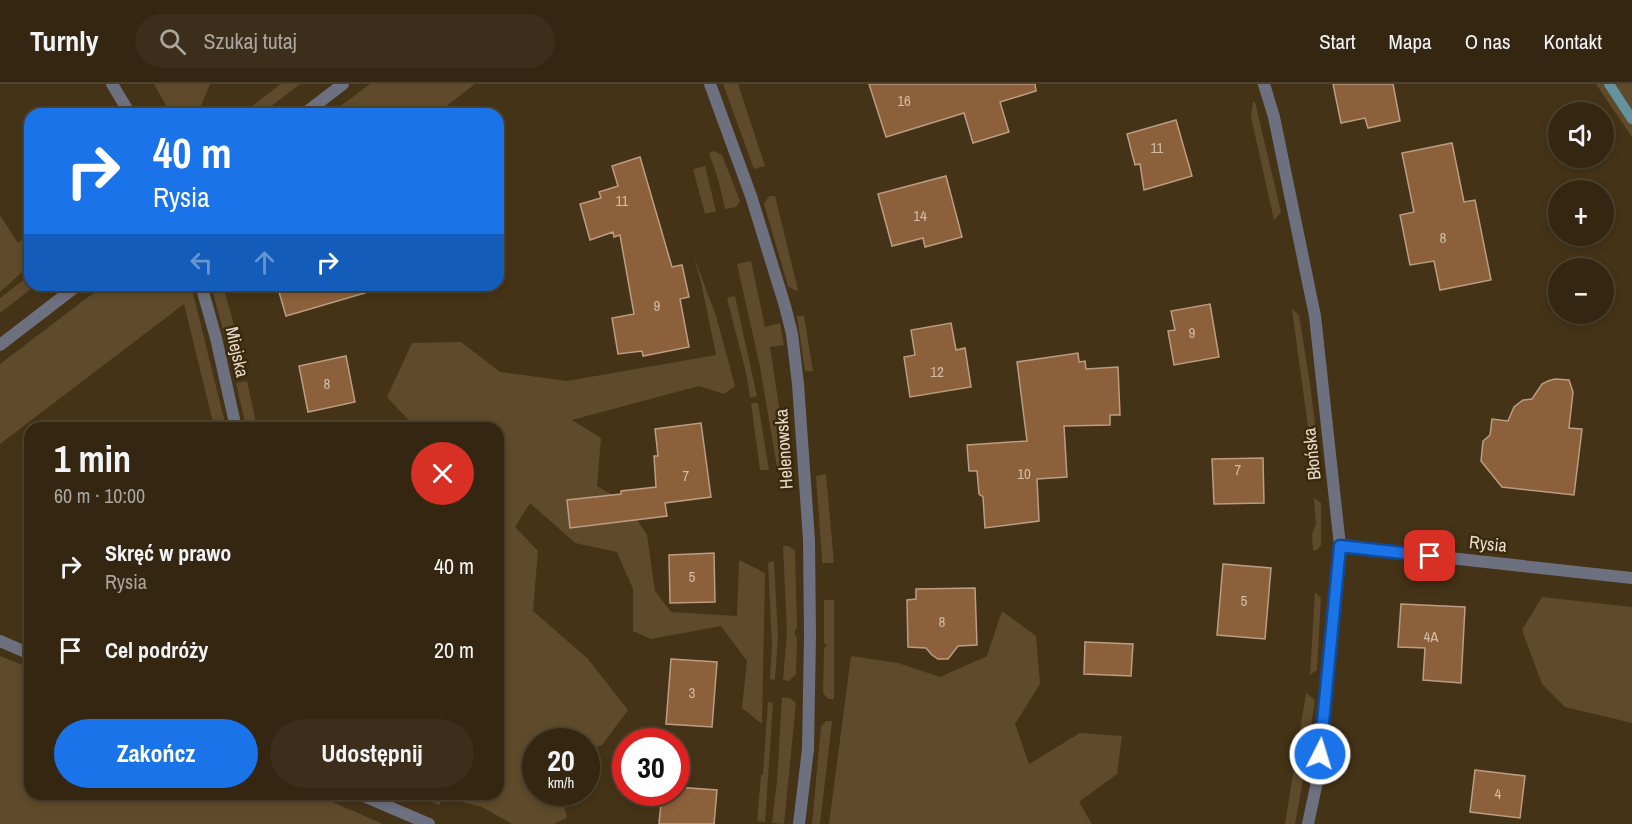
<!DOCTYPE html>
<html lang="pl">
<head>
<meta charset="utf-8">
<style>
  body { margin:0; font-family:"Archivo Narrow",sans-serif; background:#3c2e1a; color:#f1f3f6; height:100vh; display:flex; flex-direction:column; font-size:22px; white-space:nowrap }
  * { box-sizing:border-box; margin:0 }
  p { font-size:20px; color:#a9a59f }
  .icon { flex:none; width:33px; height:33px; fill:none; stroke:currentColor; stroke-width:2; stroke-linecap:round; stroke-linejoin:round }
  .map { position:relative; flex:1; overflow:hidden }
  .side { position:absolute; left:24px; top:338px; width:480px; height:378px; display:flex; flex-direction:column; background:#342611; border-radius:18px; box-shadow:0 3px 9px #0003,0 0 0 2px #4e4331 }
  .side>* { flex:none }
  .guide { position:absolute; left:24px; top:24px; width:480px; height:183px; border-radius:18px; box-shadow:0 3px 9px #0003,0 0 0 2px #4e4331; background:#1a73e8; color:#fff; overflow:hidden }
  .fabs { position:absolute; left:1548px; top:18px; display:grid; gap:12px }
  .fabs a { display:grid; place-items:center; width:66px; height:66px; border-radius:50%; background:#342611; box-shadow:0 3px 9px #0003,0 0 0 2px #4e4331; font-size:30px }
  .speed { position:absolute; left:522px; top:644px; display:flex; gap:12px; font-size:30px; font-weight:700; text-align:center }
  .speed>* { display:grid; place-content:center; width:78px; height:78px; border-radius:50%; background:#342611; box-shadow:0 3px 9px #0003,0 0 0 2px #4e4331; line-height:1 }
  .speed small { font-size:15px; font-weight:400 }
  .speed .limit { border:9px solid #d22; background:#fff; color:#111 }
  .pin { position:absolute; display:grid; place-items:center; width:51px; height:51px; color:#fff; margin:-26px; border-radius:12px; box-shadow:0 3px 9px #0006 }
  .me { position:absolute; width:66px; margin:-33px; rotate:5deg; stroke-linejoin:round; filter:drop-shadow(0 0 4px #0008) }
  .turn { display:flex; align-items:center; gap:21px; height:126px; padding:0 30px; font-size:27px }
  .turn .icon { width:78px; height:78px; stroke-width:2.5 }
  .turn b { display:block; font-size:42px; line-height:51px }
  .lanes { display:flex; align-items:center; height:57px; padding:0 30px; background:#0003; justify-content:center; gap:30px; direction:ltr }
  .lanes .off { opacity:.35 }
  .round { display:grid; place-items:center; flex:none; width:63px; height:63px; border-radius:32px; background:#3c2e1a }
  .summary { display:flex; align-items:center; justify-content:space-between; height:102px; padding:0 30px }
  h1 { font-size:36px; font-weight:800; line-height:45px }
  .action { display:flex; gap:12px; margin-top:auto; padding:12px 30px }
  .action a { flex:1; height:69px; border-radius:36px; background:#1a73e8; color:#fff; font-size:24px; font-weight:800; line-height:69px; text-align:center }
  .action a+a { background:#3c2e1a; color:#f1f3f6 }
  ul { padding:0; list-style:none }
  li { display:flex; align-items:center; gap:18px; height:84px; padding:0 30px }
  li div { flex:1 }
  li b { display:block; font-size:22px }
  li em { font-style:normal }
  header { display:flex; align-items:center; gap:36px; box-sizing:border-box; height:84px; padding:0 30px; background:#342611; border-bottom:2px solid #4e4331 }
  header strong { font-size:28px }
  nav { display:flex; gap:33px; margin-inline-start:auto; font-size:21px }
  .search { width:420px; height:54px; background:#3c2e1a; display:flex; align-items:center; gap:15px; box-sizing:border-box; padding:0 21px; border-radius:33px; color:#a9a59f; font-size:22px }
  .map>svg:first-child { display:block }
  .green { fill:#5f4a2b }
  .lines { fill:none; stroke-linecap:round; stroke-linejoin:round }
  .stream { stroke:#64929e; stroke-width:10 }
  .building { fill:#8c603a; stroke:#bb9d84; stroke-width:1.5 }
  .street { stroke:#6d707e; stroke-width:12 }
  .route-casing { stroke:#114b97; stroke-width:15 }
  .route { stroke:#1a73e8; stroke-width:10 }
  .labels { text-anchor:middle; stroke-width:5; stroke-linejoin:round; paint-order:stroke }
  .number-label { font-size:15px; fill:#d0bca7 }
  .street-label { font-size:18px; fill:#e6dbcb; stroke:#3a290c }
</style>
</head>
<body>
<header>
<strong>Turnly</strong>
<div class="search"><svg class="icon" aria-label="search" viewBox="0 0 24 24"><circle cx="10" cy="10" r="6"/><path d="M15 15l6 6"/></svg>Szukaj tutaj</div>
<nav><a>Start</a><a>Mapa</a><a>O nas</a><a>Kontakt</a></nav>
</header>
<div class="map">
<svg width="1632" height="740" viewBox="0 0 1632 740">
  <rect width="100%" height="100%" fill="#453317"/>
  <!-- green -->
  <path class="green" d="M154,0H210L198,29L171,30Z
    M281,0H300L261,30H242Z
    M370,0H475L436,30H330Z
    M723,0H738L765,82L754,85Z
    M1596,0H1632V53Z
    M1253,18H1255L1281,128L1274,136L1251,33Z
    M714,67L722,71L740,117L736,123L725,125L718,95L709,69Z
    M705,82L716,127L705,130L693,85Z
    M769,112H775L798,206L796,207L788,202L764,120Z
    M0,131L18,159L30,147V181L0,208Z
    M694,173L716,232L735,302L724,310L699,302L572,336L601,354L597,402L626,419L647,451L655,507L671,528L737,532L739,476L765,489L762,640L742,624L747,577L721,542L651,555L633,547V505L617,468L575,459L530,419L515,443L538,467L533,527L588,575L628,626L602,661L587,666L586,657H536V708H561L567,734L554,740H512L482,723L430,710L442,716L439,721L412,710H498V418L501,416L498,401V344L415,343L387,313L412,259L461,258L500,288L567,297L716,271L701,198Z
    M751,177L765,243L780,239L784,261L770,263L788,382L777,383L760,283L737,180Z
    M30,191V201H36L0,229V214Z
    M104,201H117L119,204L124,201H191L226,343H214L184,220L0,360V280Z
    M211,201H223L242,271L235,274L229,269Z
    M735,212L757,312L750,314L747,293L727,214Z
    M1292,225L1299,231L1310,300L1317,356L1313,359V363L1317,365L1319,391L1312,397L1310,358Z
    M797,232H804L813,287H805Z
    M247,297L257,343H246L236,299Z
    M751,319H758L769,386H760Z
    M826,390L834,479H822V474L816,392Z
    M1314,414L1321,419V461L1317,466H1313L1312,450L1316,440Z
    M783,462H789L795,467L797,543L794,549L797,554L796,590L789,597L783,596L787,548Z
    M774,477L778,552L775,596L770,595L772,560L768,479Z
    M1315,508L1321,514L1317,586L1310,591Z
    M1542,513L1632,523V639L1565,623L1542,600L1522,546Z
    M824,516H834V615H828L823,609L824,564L827,561L824,559Z
    M1002,527L1036,552L1040,600L1015,640L1029,680L1080,649L1122,652L1117,690L1079,718L1092,740H829L851,572L898,579L940,593L987,572Z
    M0,572L30,584V710H314L383,740H0Z
    M1306,609L1315,616L1302,702L1295,740H1285Z
    M782,613L790,614L796,619L784,740L772,739L777,697Z
    M768,618L773,619L765,738L757,737L761,691H763Z
    M826,637H832L820,740H812L821,642Z"/>
  <g class="lines">
    <!-- stream -->
    <path class="stream" d="M1609,0L1632,35"/>
  </g>
  <!-- building -->
  <path class="building" d="M869,0H1035L1036,7L1000,18L1009,48L973,59L964,29L886,53Z
    M1333,0H1393L1400,37L1368,44L1365,34L1341,39Z
    M1176,36L1192,92L1144,106L1140,80L1135,81L1127,50Z
    M1452,59L1464,118L1475,116L1491,196L1440,206L1434,177L1410,181L1400,131L1414,128L1402,69Z
    M640,73L672,183L682,181L689,213L680,215L689,263L643,272L642,267L618,270L612,234L634,230L620,151L614,153L613,148L590,156L580,120L601,114L599,108L618,102L612,82Z
    M946,92L962,153L925,163L923,154L892,162L878,110Z
    M277,201H364L365,209L286,232Z
    M1210,220L1219,273L1174,281L1168,247L1175,246L1171,227Z
    M951,239L956,266L965,264L971,303L910,313L904,273L915,271L911,246Z
    M1078,269L1079,278L1085,277L1086,285L1118,283L1120,331H1110V341L1064,342L1067,393L1037,395L1039,437L985,444L983,413L979,410L977,387H969L967,361L1027,357L1017,278Z
    M346,272L355,318L308,328L299,282Z
    M1555,295L1569,296L1573,308L1569,344L1582,345L1574,411L1502,403L1481,377L1483,357L1490,351L1492,335L1508,337L1514,323L1523,316L1532,315L1542,300L1548,297Z
    M701,339L711,413L665,419L667,432L570,444L567,416L621,410V407L656,403L654,372H658L655,345Z
    M1263,374L1264,419L1214,420L1212,375Z
    M714,469L715,518L670,519L669,471Z
    M1223,480L1271,484L1265,555L1217,551Z
    M975,504L977,561L958,562L948,575H938L932,571L926,564L908,563L907,516L916,515V505Z
    M1401,520L1465,523L1461,599L1423,596L1425,564L1398,563Z
    M1085,558L1133,560L1131,592L1084,590Z
    M671,575L717,578L712,643L666,640Z
    M1475,686L1525,692L1520,734L1470,728Z
    M676,703L717,706L714,740H659L662,708H676Z"/>
  <g class="lines">
    <!-- street -->
    <path class="street" d="M112,0L130,30
      M710,0L751,112L785,222L792,250L798,300L809,456L810,551L808,665L799,740
      M1264,0L1274,33L1315,232L1340,462L1318,693L1308,740
      M304,30L343,0
      M201,201L216,254L236,344
      M0,261L78,201
      M1340,462L1632,494
      M0,557L30,570
      M359,710L429,740"/>
  </g>
  <g class="lines">
    <!-- route casing -->
    <g class="route-casing">
      <path id="route" d="M1320,670L1340,462L1430,472"/>
    </g>
    <!-- route -->
    <use href="#route" class="route"/>
  </g>
  <g class="labels">
    <!-- number labels -->
    <g class="number-label">
      <text x="904" y="22">16</text>
      <text x="1157" y="69">11</text>
      <text x="622" y="122">11</text>
      <text x="920" y="137">14</text>
      <text x="1443" y="159">8</text>
      <text x="657" y="227">9</text>
      <text x="1192" y="254">9</text>
      <text x="937" y="293">12</text>
      <text x="327" y="305">8</text>
      <text x="1238" y="391">7</text>
      <text x="1024" y="395">10</text>
      <text x="686" y="397">7</text>
      <text x="692" y="498">5</text>
      <text x="1244" y="522">5</text>
      <text x="942" y="543">8</text>
      <text x="1431" y="558">4A</text>
      <text x="692" y="614">3</text>
      <text x="1498" y="715">4</text>
    </g>
    <!-- street labels -->
    <g class="street-label">
      <text transform="translate(237 268) rotate(77)" y="6">Miejska</text>
      <text transform="translate(784 365) rotate(-94)" y="6">Helenowska</text>
      <text transform="translate(1312 370) rotate(-96)" y="6">Błońska</text>
      <text transform="translate(1488 460) rotate(6)" y="6">Rysia</text>
    </g>
  </g>
</svg>
<div class="fabs">
<a><svg class="icon" aria-label="sound" viewBox="0 0 24 24"><path d="M4 9h4l5-4v14l-5-4H4zM17 9q2 3 0 6"/></svg></a>
<a>+</a>
<a>−</a>
</div>
<div class="speed"><div>20<small>km/h</small></div><div class="limit">30</div></div>
<div class="pin" style="left:1430px;top:472px;background:#d93025"><svg class="icon" aria-label="arrive" viewBox="0 0 24 24"><path d="M6 21V4h12l-3 4 3 4H6"/></svg></div>
<svg class="me" style="left:1320px;top:670px" viewBox="-20 -20 40 40"><circle r="17" fill="#1a73e8" stroke="#fff" stroke-width="3"/><path d="M0-11L8 9 0 5-8 9z" fill="#fff"/></svg>
<div class="guide">
<div class="turn"><svg class="icon" aria-label="right" viewBox="0 0 24 24"><path d="M7 20v-9h11M14 6l5 5-5 5"/></svg><div><b>40 m</b>Rysia</div></div>
<div class="lanes"><svg class="icon off" aria-label="left" viewBox="0 0 24 24"><path d="M17 20v-9H6M10 6l-5 5 5 5"/></svg><svg class="icon off" aria-label="ahead" viewBox="0 0 24 24"><path d="M12 20V5M6 11l6-6 6 6"/></svg><svg class="icon" aria-label="right" viewBox="0 0 24 24"><path d="M7 20v-9h11M14 6l5 5-5 5"/></svg></div>
</div>
<section class="side">
<div class="summary"><div><h1>1 min</h1><p>60 m · 10:00</p></div><a class="round" style="background:#d93025;color:#fff"><svg class="icon" aria-label="close" viewBox="0 0 24 24"><path d="M6 6l12 12M18 6L6 18"/></svg></a></div>
<ul>
<li><svg class="icon" aria-label="right" viewBox="0 0 24 24"><path d="M7 20v-9h11M14 6l5 5-5 5"/></svg><div><b>Skręć w prawo</b><p>Rysia</p></div><em>40 m</em></li>
<li><svg class="icon" aria-label="arrive" viewBox="0 0 24 24"><path d="M6 21V4h12l-3 4 3 4H6"/></svg><div><b>Cel podróży</b></div><em>20 m</em></li>
</ul>
<div class="action"><a>Zakończ</a><a>Udostępnij</a></div>
</section>
</div>
</body>
</html>
